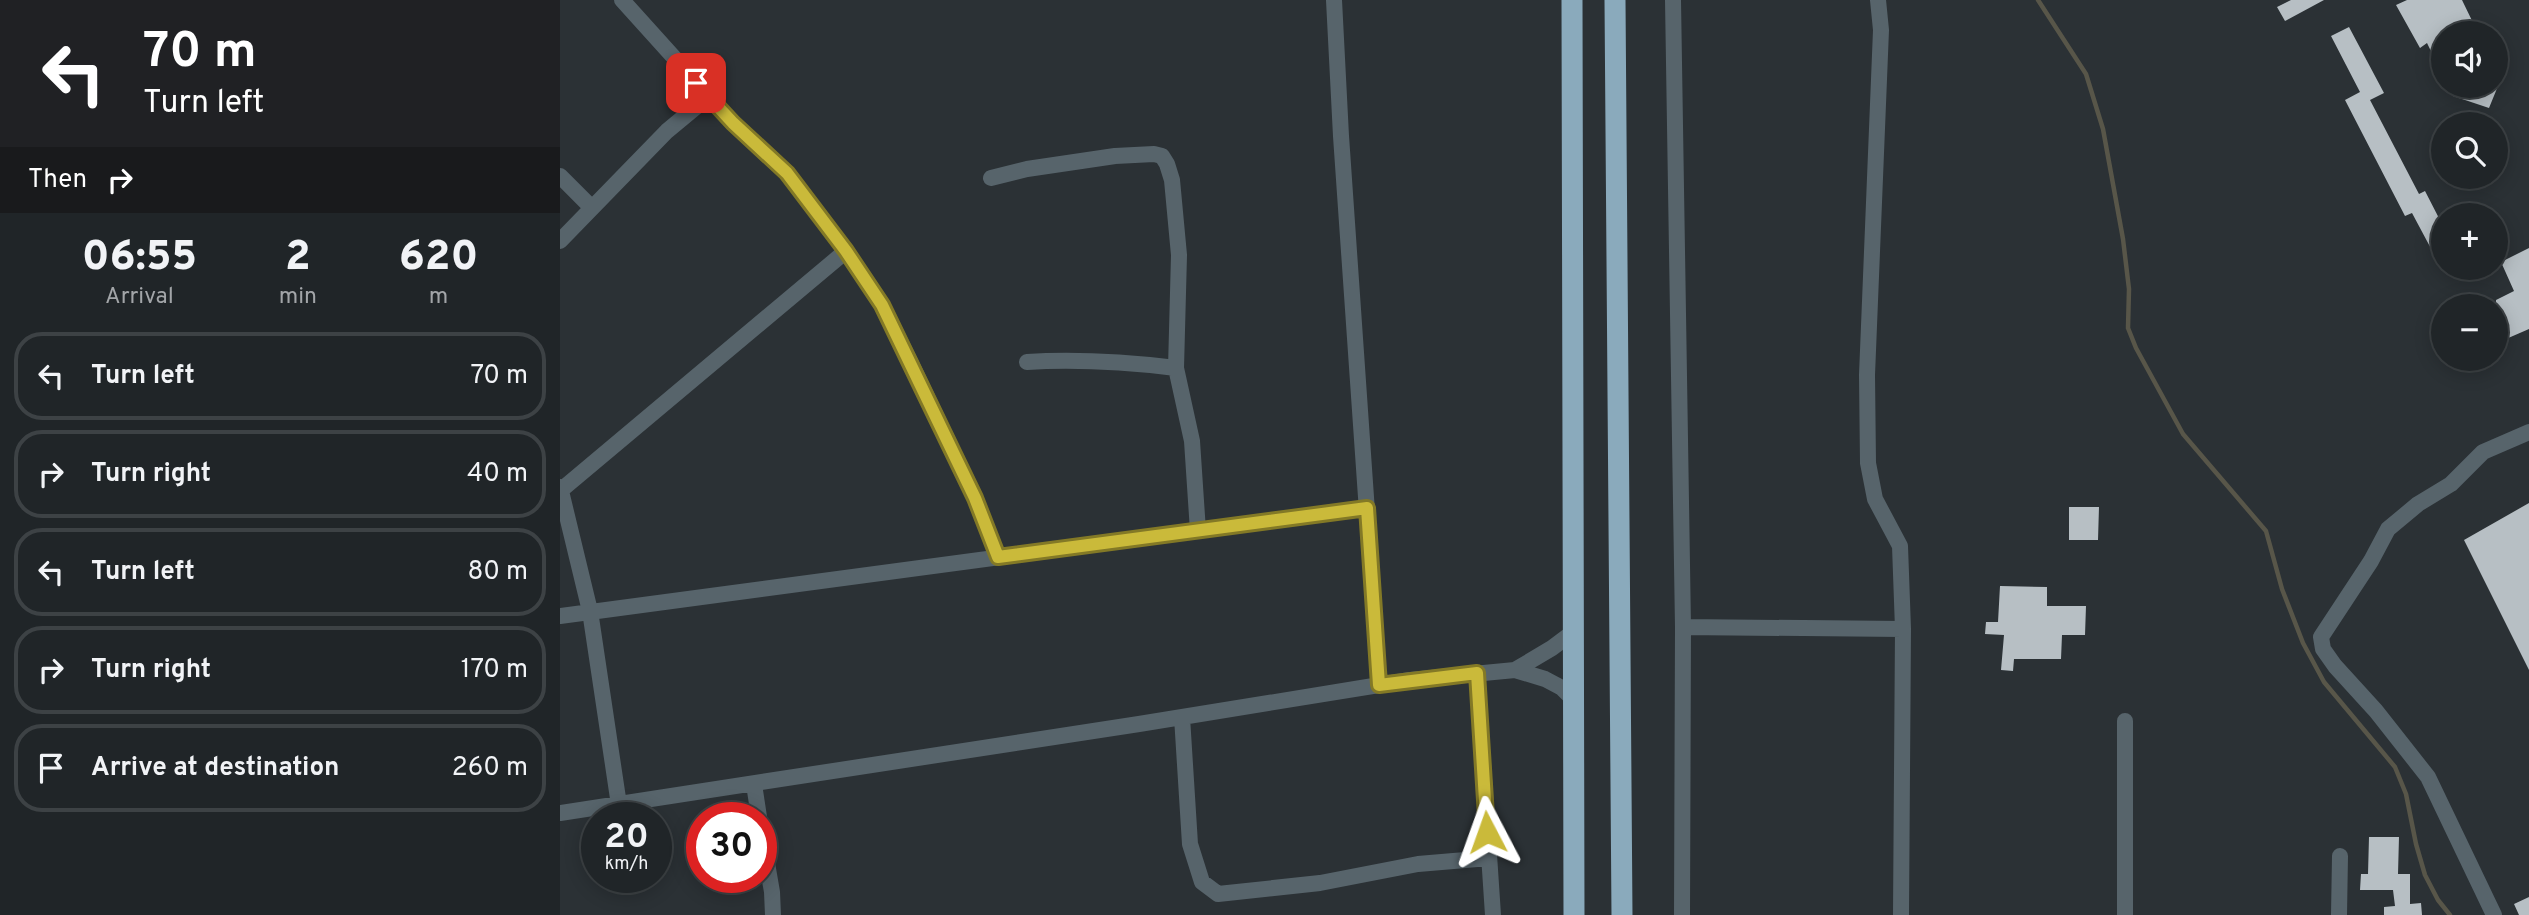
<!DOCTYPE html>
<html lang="en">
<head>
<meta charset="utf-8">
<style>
  body { margin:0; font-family:Overpass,sans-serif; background:#282d30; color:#f1f3f6; height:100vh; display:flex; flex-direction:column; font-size:26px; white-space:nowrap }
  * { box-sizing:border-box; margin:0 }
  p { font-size:23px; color:#a2a5a8 }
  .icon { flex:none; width:38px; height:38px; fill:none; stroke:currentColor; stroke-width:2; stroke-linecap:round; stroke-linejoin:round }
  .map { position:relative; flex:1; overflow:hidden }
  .sheet { display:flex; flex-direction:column; background:#202528; width:560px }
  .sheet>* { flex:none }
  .guide { background:#202124; color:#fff; overflow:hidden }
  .buttons { position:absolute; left:1871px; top:21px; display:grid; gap:14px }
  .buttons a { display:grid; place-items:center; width:77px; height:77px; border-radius:50%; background:#202528; box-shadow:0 4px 18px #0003,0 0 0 2px #3d4245; font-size:35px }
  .speed { position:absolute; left:21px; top:802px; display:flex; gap:14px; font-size:35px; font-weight:700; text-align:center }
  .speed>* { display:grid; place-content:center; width:91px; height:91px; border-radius:50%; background:#202528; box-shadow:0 4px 18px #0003,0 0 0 2px #3d4245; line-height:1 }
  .speed small { font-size:18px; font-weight:400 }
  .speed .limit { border:10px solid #d22; background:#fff; color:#111 }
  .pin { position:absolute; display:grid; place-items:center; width:60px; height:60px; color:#fff; margin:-30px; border-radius:14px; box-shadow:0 4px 10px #0006 }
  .me { position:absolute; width:77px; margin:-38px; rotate:356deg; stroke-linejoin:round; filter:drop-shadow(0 0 5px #0008) }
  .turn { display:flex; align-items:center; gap:24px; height:147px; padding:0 28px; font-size:32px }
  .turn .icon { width:91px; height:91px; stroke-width:2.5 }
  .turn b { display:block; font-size:49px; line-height:60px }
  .then { display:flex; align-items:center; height:66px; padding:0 28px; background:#0003; gap:14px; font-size:26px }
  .eta { display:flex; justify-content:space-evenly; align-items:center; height:119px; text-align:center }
  .eta b { font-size:42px; font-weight:800; line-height:49px }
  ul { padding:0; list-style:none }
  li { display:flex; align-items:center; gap:21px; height:88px; margin:0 14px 10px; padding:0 14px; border:4px solid #3d4245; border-radius:28px }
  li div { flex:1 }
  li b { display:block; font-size:26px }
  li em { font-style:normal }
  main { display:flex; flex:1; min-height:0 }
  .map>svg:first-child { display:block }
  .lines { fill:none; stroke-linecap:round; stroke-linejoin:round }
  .stream { stroke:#585649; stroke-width:4.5 }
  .building { fill:#b7bfc4 }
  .street { stroke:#57646b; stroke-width:16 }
  .highway { stroke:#8aaabc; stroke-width:21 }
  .route-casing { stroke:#837926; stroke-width:18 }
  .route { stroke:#caba3a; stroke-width:12 }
</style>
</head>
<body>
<main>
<section class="sheet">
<div class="guide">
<div class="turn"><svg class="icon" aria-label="left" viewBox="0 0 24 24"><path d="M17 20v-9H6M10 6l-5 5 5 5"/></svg><div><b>70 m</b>Turn left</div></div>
<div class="then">Then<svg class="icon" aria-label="right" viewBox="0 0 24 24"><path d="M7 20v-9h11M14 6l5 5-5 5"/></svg></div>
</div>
<div class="eta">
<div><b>06:55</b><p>Arrival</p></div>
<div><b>2</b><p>min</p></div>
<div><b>620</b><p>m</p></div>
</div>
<ul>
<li><svg class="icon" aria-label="left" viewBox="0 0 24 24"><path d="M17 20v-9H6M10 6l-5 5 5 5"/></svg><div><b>Turn left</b></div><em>70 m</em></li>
<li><svg class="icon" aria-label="right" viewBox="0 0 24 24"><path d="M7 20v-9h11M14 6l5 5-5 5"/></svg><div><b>Turn right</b></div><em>40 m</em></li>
<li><svg class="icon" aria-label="left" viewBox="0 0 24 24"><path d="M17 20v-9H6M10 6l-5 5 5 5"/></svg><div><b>Turn left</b></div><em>80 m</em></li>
<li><svg class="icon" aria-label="right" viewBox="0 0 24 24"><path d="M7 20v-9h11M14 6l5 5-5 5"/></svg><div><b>Turn right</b></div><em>170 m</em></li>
<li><svg class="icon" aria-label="arrive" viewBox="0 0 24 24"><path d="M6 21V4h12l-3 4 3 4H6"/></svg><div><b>Arrive at destination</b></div><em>260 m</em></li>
</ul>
</section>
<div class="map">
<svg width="1969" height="915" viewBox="0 0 1969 915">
  <rect width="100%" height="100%" fill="#2b3135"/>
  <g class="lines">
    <!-- stream -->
    <path class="stream" d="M1478,0L1526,74L1543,129L1563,239L1569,289L1568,328L1576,348L1623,434L1706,531L1722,589L1743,643L1764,682L1835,767L1846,794L1856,844L1865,875L1878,900L1890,915"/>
  </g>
  <!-- building -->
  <path class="building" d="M1731,0H1764L1725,21L1717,7Z
    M1847,0H1902L1918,33H1883V76L1867,43L1860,48L1836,5Z
    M1789,27L1824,93L1810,100L1859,194L1865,191L1883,226V271L1852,213L1845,216L1785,100L1800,92L1771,36Z
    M1888,86H1938L1929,108L1893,96Z
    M1969,248V329L1946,339L1936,317V300L1954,291L1941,262Z
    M1969,503V670L1904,540Z
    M1509,507H1539L1538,540H1509Z
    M1440,586L1487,587V606H1526L1525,635H1502L1501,659H1454L1453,671L1441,670L1444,635L1425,634L1426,622H1438Z
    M1809,837H1839L1838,874H1850V904L1861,903L1862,915H1824V907L1835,906L1833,890H1800L1801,874H1808Z
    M1969,897V915H1959L1954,904Z"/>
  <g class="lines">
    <!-- street -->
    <path class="street" d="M62,0L173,123L227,173L286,251L322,305L350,361L415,498L438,557
      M774,0L781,136L819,685
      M1113,0L1123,627L1122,915
      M1318,0L1321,30L1307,375L1308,463L1315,499L1340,546L1343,629L1341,915
      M0,176L31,207
      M431,178L467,169L555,156L594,154L602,156L607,164L612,180L619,255L616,368L632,441L638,531
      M0,241L107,131L148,97
      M467,362C517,359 566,362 616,368
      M0,487L30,611L59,805
      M1,490L286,251
      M0,616L807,508
      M1123,627L1343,629
      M955,670L992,648L1012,633
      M917,673L933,915
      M622,717L630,844L642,882L658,894L760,883L858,864L929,858
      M1565,721V915
      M194,784L199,817
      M0,813L579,724L850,680L955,670L985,679L1002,688L1012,698
      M201,828L212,892L213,915
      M1779,915L1780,856
      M1934,915L1868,777L1816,711L1775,666L1763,649L1761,637L1811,561L1828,529L1858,504L1891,484L1923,452L1969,432"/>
    <!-- highway -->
    <path class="highway" d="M1012,0L1014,915
      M1055,0L1062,915"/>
  </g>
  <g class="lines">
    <!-- route casing -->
    <g class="route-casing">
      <path id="route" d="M136,83L173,123L227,173L286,251L322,305L415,498L438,557L807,508L819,685L917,673L927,832"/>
    </g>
    <!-- route -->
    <use href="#route" class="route"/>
  </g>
</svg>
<div class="buttons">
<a><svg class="icon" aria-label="sound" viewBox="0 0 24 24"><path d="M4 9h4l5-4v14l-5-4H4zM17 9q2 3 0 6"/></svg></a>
<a><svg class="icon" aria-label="search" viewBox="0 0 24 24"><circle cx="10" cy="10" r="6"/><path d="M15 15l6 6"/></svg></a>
<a>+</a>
<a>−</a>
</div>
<div class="speed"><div>20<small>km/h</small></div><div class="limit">30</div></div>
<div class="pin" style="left:136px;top:83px;background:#d93025"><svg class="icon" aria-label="arrive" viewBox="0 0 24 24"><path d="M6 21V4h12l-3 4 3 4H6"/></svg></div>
<svg class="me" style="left:927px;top:832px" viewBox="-20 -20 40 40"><path d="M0-17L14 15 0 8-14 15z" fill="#caba3a" stroke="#fff" stroke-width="4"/></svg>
</div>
</main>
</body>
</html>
